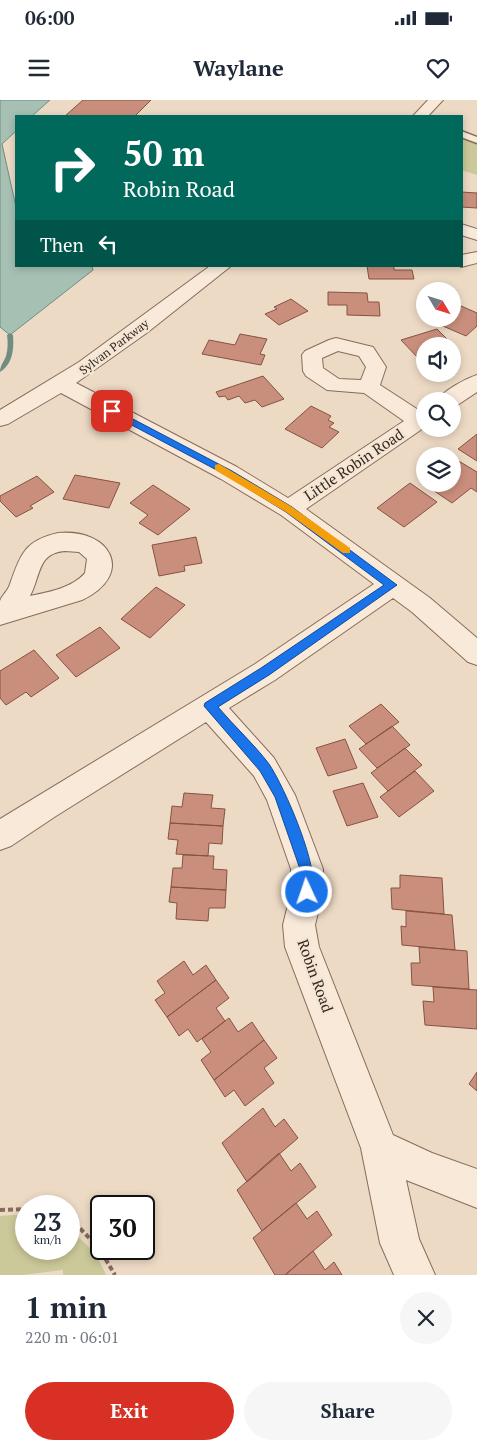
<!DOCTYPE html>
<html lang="en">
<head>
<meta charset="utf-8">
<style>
  body { margin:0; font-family:"PT Serif",serif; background:#f6f6f7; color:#1f2937; height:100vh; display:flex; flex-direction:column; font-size:19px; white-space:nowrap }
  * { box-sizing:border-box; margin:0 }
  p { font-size:16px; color:#747a83 }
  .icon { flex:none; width:28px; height:28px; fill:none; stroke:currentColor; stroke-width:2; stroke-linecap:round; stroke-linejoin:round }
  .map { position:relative; height:1175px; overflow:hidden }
  .drawer { display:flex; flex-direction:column; background:#fff; flex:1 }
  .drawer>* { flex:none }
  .top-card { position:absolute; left:15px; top:15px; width:448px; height:152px; border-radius:0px; box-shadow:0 2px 8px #0003; background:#00695c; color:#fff; overflow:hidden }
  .needle { width:32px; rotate:128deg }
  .buttons { position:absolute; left:416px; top:182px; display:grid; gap:10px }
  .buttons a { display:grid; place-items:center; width:45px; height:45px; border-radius:50%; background:#fff; box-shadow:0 2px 8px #0003; font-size:25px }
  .speed { position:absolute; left:15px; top:1095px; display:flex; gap:10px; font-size:25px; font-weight:700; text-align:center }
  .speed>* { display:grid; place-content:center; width:65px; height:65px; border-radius:50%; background:#fff; box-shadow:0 2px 8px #0003; line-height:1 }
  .speed small { font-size:12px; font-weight:400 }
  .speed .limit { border:2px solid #111; border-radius:8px; background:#fff; color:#111 }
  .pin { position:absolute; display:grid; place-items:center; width:42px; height:42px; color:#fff; margin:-21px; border-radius:10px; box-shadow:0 2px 8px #0006 }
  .me { position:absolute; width:55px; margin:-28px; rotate:357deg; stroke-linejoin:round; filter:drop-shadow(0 0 4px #0008) }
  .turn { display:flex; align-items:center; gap:18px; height:105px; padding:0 25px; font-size:22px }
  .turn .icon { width:65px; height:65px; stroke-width:2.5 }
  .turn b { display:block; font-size:35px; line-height:42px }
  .then { display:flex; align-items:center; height:48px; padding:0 25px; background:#0003; gap:10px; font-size:19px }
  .round { display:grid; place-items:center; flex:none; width:52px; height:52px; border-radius:26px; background:#f6f6f7 }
  .summary { display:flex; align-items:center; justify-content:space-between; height:85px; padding:0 25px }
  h1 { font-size:30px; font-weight:700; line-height:38px }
  .cta { display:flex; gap:10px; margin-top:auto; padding:10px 25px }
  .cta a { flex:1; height:58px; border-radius:30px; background:#d93025; color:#fff; font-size:20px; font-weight:700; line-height:58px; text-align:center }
  .cta a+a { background:#f6f6f7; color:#1f2937 }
  .status { display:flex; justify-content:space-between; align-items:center; height:35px; padding:0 25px; background:#fff; direction:ltr }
  .status svg { height:14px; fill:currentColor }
  header { display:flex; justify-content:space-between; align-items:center; height:65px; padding:0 25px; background:#fff; font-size:22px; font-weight:700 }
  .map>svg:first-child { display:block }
  .green { fill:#cbc899 }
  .water { fill:#a7c0b4; stroke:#6e8e81 }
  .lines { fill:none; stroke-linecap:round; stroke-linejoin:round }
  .stream { fill:#6e8e81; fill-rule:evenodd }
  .building { fill:#ca8f7c; stroke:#865242 }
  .lane-casing { stroke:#876b5c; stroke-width:3 }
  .street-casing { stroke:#876b5c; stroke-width:2 }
  .path { stroke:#876b5c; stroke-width:4; stroke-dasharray:5 3; stroke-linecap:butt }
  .lane { fill:#f8e9d8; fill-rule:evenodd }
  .street { fill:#f8e9d8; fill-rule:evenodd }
  .route { fill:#1a73e8; stroke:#114b97 }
  .slow { fill:#f59e0b }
  .labels { text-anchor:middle; stroke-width:5; stroke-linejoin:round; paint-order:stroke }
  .far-street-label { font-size:12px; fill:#38271f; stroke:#f4e6d5 }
  .street-label { font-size:15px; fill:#38271f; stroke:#f4e6d5 }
</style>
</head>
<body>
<div class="status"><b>06:00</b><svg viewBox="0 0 49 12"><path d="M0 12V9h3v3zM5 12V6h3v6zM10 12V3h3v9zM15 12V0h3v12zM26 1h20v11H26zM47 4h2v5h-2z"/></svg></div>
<header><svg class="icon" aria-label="menu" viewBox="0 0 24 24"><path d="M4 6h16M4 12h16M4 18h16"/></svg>Waylane<svg class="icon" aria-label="heart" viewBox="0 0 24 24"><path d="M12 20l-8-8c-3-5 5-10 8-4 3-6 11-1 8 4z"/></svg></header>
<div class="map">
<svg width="477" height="1175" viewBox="0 0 477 1175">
  <rect width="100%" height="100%" fill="#eddac5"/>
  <!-- green -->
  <path class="green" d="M461,39L477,43V75L461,70Z
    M26,1114V1149H69V1130C86,1142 98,1155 106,1175H63V1170L23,1175H0V1116Z"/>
  <!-- water -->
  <path class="water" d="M0,0H50L32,16H16V31L2,44L16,107V166H92L93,170L10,235L0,227Z"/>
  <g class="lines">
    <!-- stream -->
    <path class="stream" d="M10,233L13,235C14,249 13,264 0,272C0,265 4,262 6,256C8,249 8,242 7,235Z"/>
  </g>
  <!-- building -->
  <path class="building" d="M83,0H151L135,16H65Z
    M461,92L477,93V108L461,107Z
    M367,166H394V170H412L414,179H369Z
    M328,192L367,193L368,202H379L380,216L347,215V205H328Z
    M291,199L308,211L279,225L265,214L277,209L274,207Z
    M452,202L477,213V226L466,236L436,223L441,219H452Z
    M437,229L456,248L452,249V246H425V258L419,259L401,240Z
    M240,234L267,239L260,254L265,255L261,265L202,254L209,240L235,245Z
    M263,276L284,299L262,307L255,300L245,303L239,296L228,300L225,296L219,297L216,292Z
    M311,306L331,316L328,320L334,323L329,327L339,332L322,348L285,329Z
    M477,334V361L458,349Z
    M452,357L477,372V392L471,388L452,403L427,386L429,384H452Z
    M75,375L120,383L109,408L63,399Z
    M37,376L54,392L30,406L33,408L16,417L0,401V396Z
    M410,383L437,402L404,427L377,408Z
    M153,385L190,409L158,435L139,423L148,415L130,403Z
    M196,437L202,463L184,466L185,471L159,476L152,445Z
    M156,487L185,505L150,538L121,519Z
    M100,527L120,548L76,577L56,555Z
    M34,550L59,578L31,597L26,592L6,605L0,598V571Z
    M381,604L399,622L366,644L349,626Z
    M392,626L410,645L377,668L359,649Z
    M345,639L357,668L328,676L316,648Z
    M405,648L422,665L388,691L371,673Z
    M415,671L434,691L399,717L380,697Z
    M363,683L378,717L347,726L333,691Z
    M184,693L213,695L211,708L225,709L223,726L170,723L172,706L182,707Z
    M170,723L223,726L222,744L209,743L208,756L176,754L178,740L168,739Z
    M183,755L214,756L213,769L227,770L226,790L171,787L173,768H182Z
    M400,775L442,778L444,814L392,809L391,788H400Z
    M171,787L226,790L225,808H209L208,821L176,819L177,803L169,802Z
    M406,811L452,815L455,850L402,845L401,826L406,827Z
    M419,847L467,851L469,889L412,885L411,863H420Z
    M184,861L193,875L206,865L216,880L167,917L155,900L165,893L157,881Z
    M216,880L229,898L216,908L225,921L197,942L188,929L179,936L167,917Z
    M433,887L477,890V929L425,925L423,901L434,902Z
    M229,918L238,932L252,922L264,940L214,980L201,960L211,952L202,939Z
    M264,940L277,958L264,968L274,983L245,1006L234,990L225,997L214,980Z
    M477,972V991L469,984Z
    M263,1008L275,1027L284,1019L298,1038L247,1082L222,1043Z
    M279,1053L291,1071L300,1063L316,1087L262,1131L237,1090Z
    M296,1103L307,1119L317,1111L332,1135L285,1175H275L253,1138Z
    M313,1151L325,1170L334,1162L342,1175H285Z"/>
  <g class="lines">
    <!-- lane casing -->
    <g class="lane-casing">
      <path id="lane" d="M461,31L477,37V43L461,37Z"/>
    </g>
    <!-- street casing -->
    <g class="street-casing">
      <path id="street" d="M428,0H443L428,16H413Z
        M461,124L477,129V140L461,135Z
        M477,152V163L461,167L460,166L461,155Z
        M210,166H231L148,232L76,283L237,367L288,398L404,321L364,293L327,290L306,276L303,271L302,255L305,251L329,240L336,238L373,247L386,267L380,285L420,311L425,310V327L306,409L430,498L477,538V565L468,562L412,512L393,498L275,580L229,608L274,658L295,695L323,769V792L315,825L319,847L393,1035L432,1053L477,1069V1108L406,1080L419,1139L435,1175H394L380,1143L361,1048L285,847L283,825L291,792V769L267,700L254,676L206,622L56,716L11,746L0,750V719L255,564L374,484L281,415L221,379L61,293L8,324L0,326V310L79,262ZM338,251L359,256L366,267L361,280L339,279L323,268L322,258Z
        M477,275V292L456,306L452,307V301H437C444,290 465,279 477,275Z
        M58,433C112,428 135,475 82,500L0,525C0,518 0,508 0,501C2,495 8,491 10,484C21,454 24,441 58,433ZM65,451L79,452L87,459L85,473C72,488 49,492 30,496C41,476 37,453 65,451Z"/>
    </g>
    <!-- path -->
    <path class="path" d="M0,1110L26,1109
      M69,1117L99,1148L115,1175"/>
    <!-- lane -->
    <use href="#lane" class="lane"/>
    <!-- street -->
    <use href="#street" class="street"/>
  </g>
  <!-- route -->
  <path class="route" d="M112,308L232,371L292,407L397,485L269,575L218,607C234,626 254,644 269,664C284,686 322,772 312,796L307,798L302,796L300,792V769L275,697L260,671L204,606L205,603L261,568L384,485L286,412L226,375L109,313L108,311Z"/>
  <!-- slow -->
  <path class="slow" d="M219,364L292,407L350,448V453H343L286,412L215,370V365Z"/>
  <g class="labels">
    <!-- far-street labels -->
    <g class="far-street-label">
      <text transform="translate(114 247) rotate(-37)" y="4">Sylvan Parkway</text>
    </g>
    <!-- street labels -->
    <g class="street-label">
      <text transform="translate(354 365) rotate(-34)" y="5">Little Robin Road</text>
      <text transform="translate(315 876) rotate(70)" y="5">Robin Road</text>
    </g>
  </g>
</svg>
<div class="buttons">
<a><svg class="needle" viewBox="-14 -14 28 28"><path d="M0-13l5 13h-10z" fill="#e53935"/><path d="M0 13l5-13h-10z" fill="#747a83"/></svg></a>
<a><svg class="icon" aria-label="sound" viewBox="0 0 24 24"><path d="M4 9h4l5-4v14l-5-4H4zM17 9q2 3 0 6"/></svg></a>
<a><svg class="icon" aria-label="search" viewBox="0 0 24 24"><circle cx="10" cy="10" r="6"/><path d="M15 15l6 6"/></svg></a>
<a><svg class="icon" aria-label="layers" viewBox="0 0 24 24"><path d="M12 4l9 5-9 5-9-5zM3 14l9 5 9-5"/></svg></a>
</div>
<div class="speed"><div>23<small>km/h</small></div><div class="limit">30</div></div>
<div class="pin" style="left:112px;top:311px;background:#d93025"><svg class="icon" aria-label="arrive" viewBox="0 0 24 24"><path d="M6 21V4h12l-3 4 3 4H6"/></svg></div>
<svg class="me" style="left:307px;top:792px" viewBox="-20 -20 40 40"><circle r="17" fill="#1a73e8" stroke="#fff" stroke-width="3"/><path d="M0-11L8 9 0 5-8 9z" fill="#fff"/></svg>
<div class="top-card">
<div class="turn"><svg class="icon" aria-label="right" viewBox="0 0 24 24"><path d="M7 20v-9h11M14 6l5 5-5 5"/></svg><div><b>50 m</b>Robin Road</div></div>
<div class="then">Then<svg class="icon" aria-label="left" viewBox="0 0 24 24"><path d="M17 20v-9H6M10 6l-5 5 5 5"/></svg></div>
</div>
</div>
<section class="drawer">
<div class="summary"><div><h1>1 min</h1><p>220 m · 06:01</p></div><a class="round"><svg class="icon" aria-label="close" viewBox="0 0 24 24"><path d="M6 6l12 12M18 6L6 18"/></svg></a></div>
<div class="cta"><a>Exit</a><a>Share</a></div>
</section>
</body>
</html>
